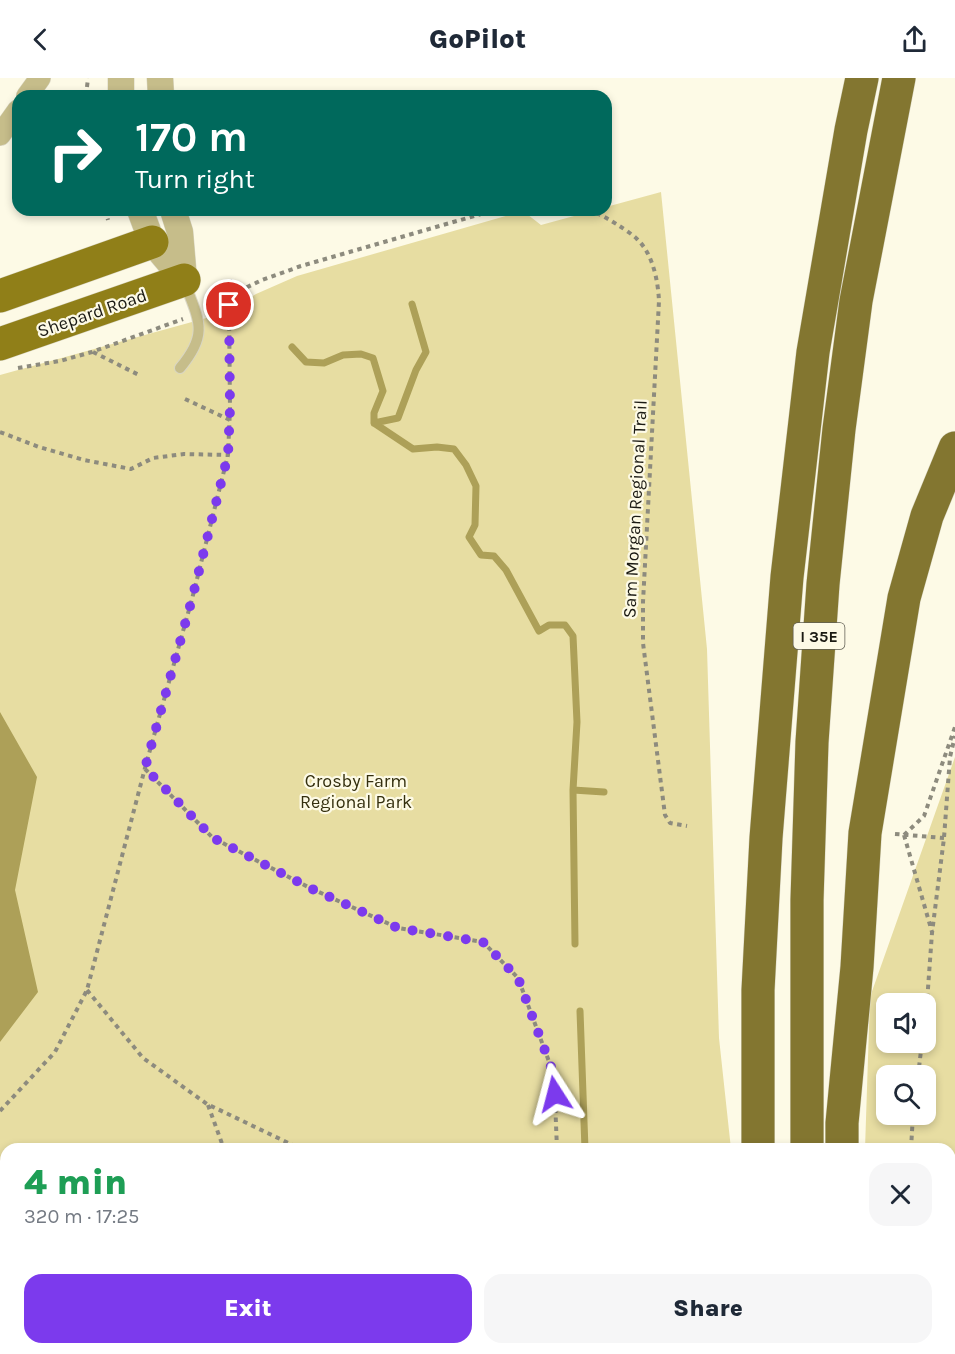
<!DOCTYPE html>
<html lang="en">
<head>
<meta charset="utf-8">
<style>
  body { margin:0; font-family:Karla,sans-serif; background:#f6f6f7; color:#1f2937; height:100vh; display:flex; flex-direction:column; font-size:22px; white-space:nowrap }
  * { box-sizing:border-box; margin:0 }
  p { font-size:20px; color:#747a83 }
  .icon { flex:none; width:33px; height:33px; fill:none; stroke:currentColor; stroke-width:2; stroke-linecap:round; stroke-linejoin:round }
  .map { position:relative; flex:1; overflow:hidden }
  .drawer { position:absolute; left:0px; top:1065px; width:956px; height:212px; display:flex; flex-direction:column; background:#fff; border-radius:18px 18px 0 0; box-shadow:0 3px 9px #0003 }
  .drawer>* { flex:none }
  .guide { position:absolute; left:12px; top:12px; width:600px; height:126px; border-radius:18px; box-shadow:0 3px 9px #0003; background:#00695c; color:#fff; overflow:hidden }
  .tools { position:absolute; left:876px; top:915px; display:grid; gap:12px }
  .tools a { display:grid; place-items:center; width:60px; height:60px; border-radius:12px; background:#fff; box-shadow:0 3px 9px #0003; font-size:30px }
  .pin { position:absolute; display:grid; place-items:center; width:51px; height:51px; color:#fff; margin:-26px; border:3px solid #fff; border-radius:50%; box-shadow:0 2px 6px #0007 }
  .me { position:absolute; width:66px; margin:-33px; rotate:351deg; stroke-linejoin:round; filter:drop-shadow(0 0 4px #0008) }
  .turn { display:flex; align-items:center; gap:21px; height:126px; padding:0 24px; font-size:27px }
  .turn .icon { width:78px; height:78px; stroke-width:2.5 }
  .turn b { display:block; font-size:42px; line-height:51px }
  .round { display:grid; place-items:center; flex:none; width:63px; height:63px; border-radius:18px; background:#f6f6f7 }
  .headline { display:flex; align-items:center; justify-content:space-between; height:102px; padding:0 24px }
  h1 { font-size:36px; font-weight:800; line-height:45px; color:#1e9e55 }
  .primary-button { display:flex; gap:12px; margin-top:auto; padding:12px 24px }
  .primary-button a { flex:1; height:69px; border-radius:18px; background:#7c3aed; color:#fff; font-size:24px; font-weight:800; line-height:69px; text-align:center }
  .primary-button a+a { background:#f6f6f7; color:#1f2937 }
  header { display:flex; justify-content:space-between; align-items:center; height:78px; padding:0 24px; background:#fff; font-size:27px; font-weight:800 }
  .map>svg:first-child { display:block }
  .green { fill:#e7dda2; fill-rule:evenodd }
  .water { fill:#ada058 }
  .lines { fill:none; stroke-linecap:round; stroke-linejoin:round }
  .stream { stroke:#ada058; stroke-width:7 }
  .service-casing { stroke:#d9d6c4; stroke-width:12 }
  .minor-casing { stroke:#d9d6c4; stroke-width:22 }
  .tertiary-casing { stroke:#d9d6c4; stroke-width:27 }
  .trunk-casing { stroke:#d9d6c4; stroke-width:34 }
  .motorway-casing { stroke:#d9d6c4; stroke-width:34 }
  .path { stroke:#8d8b7e; stroke-width:4; stroke-dasharray:4.5 4.5; stroke-linecap:butt }
  .service { stroke:#c6bd8a; stroke-width:10 }
  .minor { stroke:#c6bd8a; stroke-width:21 }
  .tertiary { stroke:#c6bd8a; stroke-width:26 }
  .trunk { stroke:#907f18; stroke-width:33 }
  .motorway { stroke:#837630; stroke-width:33 }
  .route { stroke:#7c3aed; stroke-width:10; stroke-dasharray:0 18 }
  .labels { text-anchor:middle; stroke-width:4.5; stroke-linejoin:round; paint-order:stroke }
  .shield { fill:#fdfae6; stroke:#5f5d52; stroke-width:1.5 }
  .shield-label { font-size:16px; font-weight:bold; fill:#1b1a13 }
  .street-label { font-size:18px; fill:#1b1a13; stroke:#fdfae6 }
  .park-label { font-size:18px; fill:#342f0e; stroke:#fdfae6 }
</style>
</head>
<body>
<header><svg class="icon" aria-label="back" viewBox="0 0 24 24"><path d="M15 5l-7 7 7 7"/></svg>GoPilot<svg class="icon" aria-label="share" viewBox="0 0 24 24"><path d="M12 15V3M7 8l5-5 5 5M5 13v7h14v-7"/></svg></header>
<div class="map">
<svg width="955" height="1276" viewBox="0 0 955 1276">
  <rect width="100%" height="100%" fill="#fdfae6"/>
  <!-- green -->
  <path class="green" d="M661,114L707,571L719,960L731,1071H6V1270H751V1276H0V297L239,231L240,226L256,216L297,198L523,133L541,147L596,132H606V129Z
    M955,679V1276H870L869,1271L950,1270V1071H865L870,919ZM886,926H926V964H886ZM886,998H926V1036H886Z"/>
  <!-- water -->
  <path class="water" d="M0,634L37,699L15,812L38,914L0,964Z"/>
  <g class="lines">
    <!-- stream -->
    <path class="stream" d="M292,269L306,284L324,285L343,277L361,276L373,280L383,313L374,335V345L413,371L437,369L454,371L466,387L476,408L475,447L469,459L481,477L494,478L506,492L539,553L549,547H565L573,558L577,644L573,712L575,866
      M374,345L398,340L416,292L426,274L412,226
      M573,712L604,714
      M580,933L585,1071
      M600,1270L601,1276"/>
    <!-- service casing -->
    <g class="service-casing">
      <path id="service" d="M180,290C208,257 200,244 185,206"/>
    </g>
    <!-- minor casing -->
    <g class="minor-casing">
      <path id="minor" d="M27,18L40,0
        M0,57L18,32"/>
    </g>
    <!-- tertiary casing -->
    <g class="tertiary-casing">
      <path id="tertiary" d="M121,0V18
        M160,0L161,18
        M140,132L152,164L184,202
        M173,132L180,154L184,202"/>
    </g>
    <!-- trunk casing -->
    <g class="trunk-casing">
      <path id="trunk" d="M0,218L152,164
        M0,266L184,202"/>
    </g>
    <!-- motorway casing -->
    <g class="motorway-casing">
      <path id="motorway" d="M758,1071V912L766,760L787,499L813,274L851,52L862,0
        M807,1071V822L812,664L823,506L839,351L856,223L899,0
        M842,1071V1045L857,889L865,755L904,520L927,438L955,370
        M765,1270L766,1276
        M828,1270V1276"/>
    </g>
    <!-- path -->
    <path class="path" d="M86,18L88,0
      M105,132L108,142
      M588,132C599,135 608,141 618,147C624,151 632,156 637,161C653,176 658,203 659,223L643,524V565L665,737L670,745L687,748
      M230,202L237,214
      M211,233L229,227L237,214L262,202L301,188L495,132
      M93,274L141,298
      M18,290L60,283L92,274L183,241
      M185,321L230,342
      M0,354L39,369L84,382L131,391L153,380L184,376L228,377
      M145,691L213,760L310,810L398,850L483,864L518,900L554,997L557,1071
      M895,756L944,760
      M904,757L924,738L955,649
      M904,757L932,854
      M87,912L143,980L207,1026L301,1071
      M926,938L932,855L944,760L950,679L955,658
      M918,998L922,964
      M208,1027L224,1071
      M0,1033L55,974L87,912L145,690L192,521L228,377L230,331L229,227
      M911,1071L913,1036
      M227,1270L228,1276
      M491,1270L493,1276
      M908,1270V1276
      M563,1276V1270"/>
    <!-- service -->
    <use href="#service" class="service"/>
    <!-- minor -->
    <use href="#minor" class="minor"/>
    <!-- tertiary -->
    <use href="#tertiary" class="tertiary"/>
    <!-- trunk -->
    <use href="#trunk" class="trunk"/>
    <!-- motorway -->
    <use href="#motorway" class="motorway"/>
  </g>
  <g class="lines">
    <!-- route -->
    <path class="route" d="M229,227L230,331L228,377L192,521L145,690L213,760L310,810L398,850L483,864L518,900L554,997L555,1016"/>
  </g>
  <g class="labels">
    <!-- shield labels -->
    <rect class="shield" x="793.5" y="545" width="51" height="26" rx="4.5"/>
    <g class="shield-label">
      <text x="819" y="564">I 35E</text>
    </g>
    <!-- street labels -->
    <g class="street-label">
      <text transform="translate(92 235) rotate(-19)" y="6">Shepard Road</text>
      <text transform="translate(635 431) rotate(-87)" y="6">Sam Morgan Regional Trail</text>
    </g>
    <!-- park labels -->
    <g class="park-label">
      <text x="356" y="709">Crosby Farm<tspan x="356" dy="21">Regional Park</tspan></text>
    </g>
  </g>
</svg>
<div class="tools">
<a><svg class="icon" aria-label="sound" viewBox="0 0 24 24"><path d="M4 9h4l5-4v14l-5-4H4zM17 9q2 3 0 6"/></svg></a>
<a><svg class="icon" aria-label="search" viewBox="0 0 24 24"><circle cx="10" cy="10" r="6"/><path d="M15 15l6 6"/></svg></a>
</div>
<div class="pin" style="left:229px;top:227px;background:#d93025"><svg class="icon" aria-label="arrive" viewBox="0 0 24 24"><path d="M6 21V4h12l-3 4 3 4H6"/></svg></div>
<svg class="me" style="left:555px;top:1016px" viewBox="-20 -20 40 40"><path d="M0-17L14 15 0 8-14 15z" fill="#7c3aed" stroke="#fff" stroke-width="4"/></svg>
<div class="guide">
<div class="turn"><svg class="icon" aria-label="right" viewBox="0 0 24 24"><path d="M7 20v-9h11M14 6l5 5-5 5"/></svg><div><b>170 m</b>Turn right</div></div>
</div>
<section class="drawer">
<div class="headline"><div><h1>4 min</h1><p>320 m · 17:25</p></div><a class="round"><svg class="icon" aria-label="close" viewBox="0 0 24 24"><path d="M6 6l12 12M18 6L6 18"/></svg></a></div>
<div class="primary-button"><a>Exit</a><a>Share</a></div>
</section>
</div>
</body>
</html>
